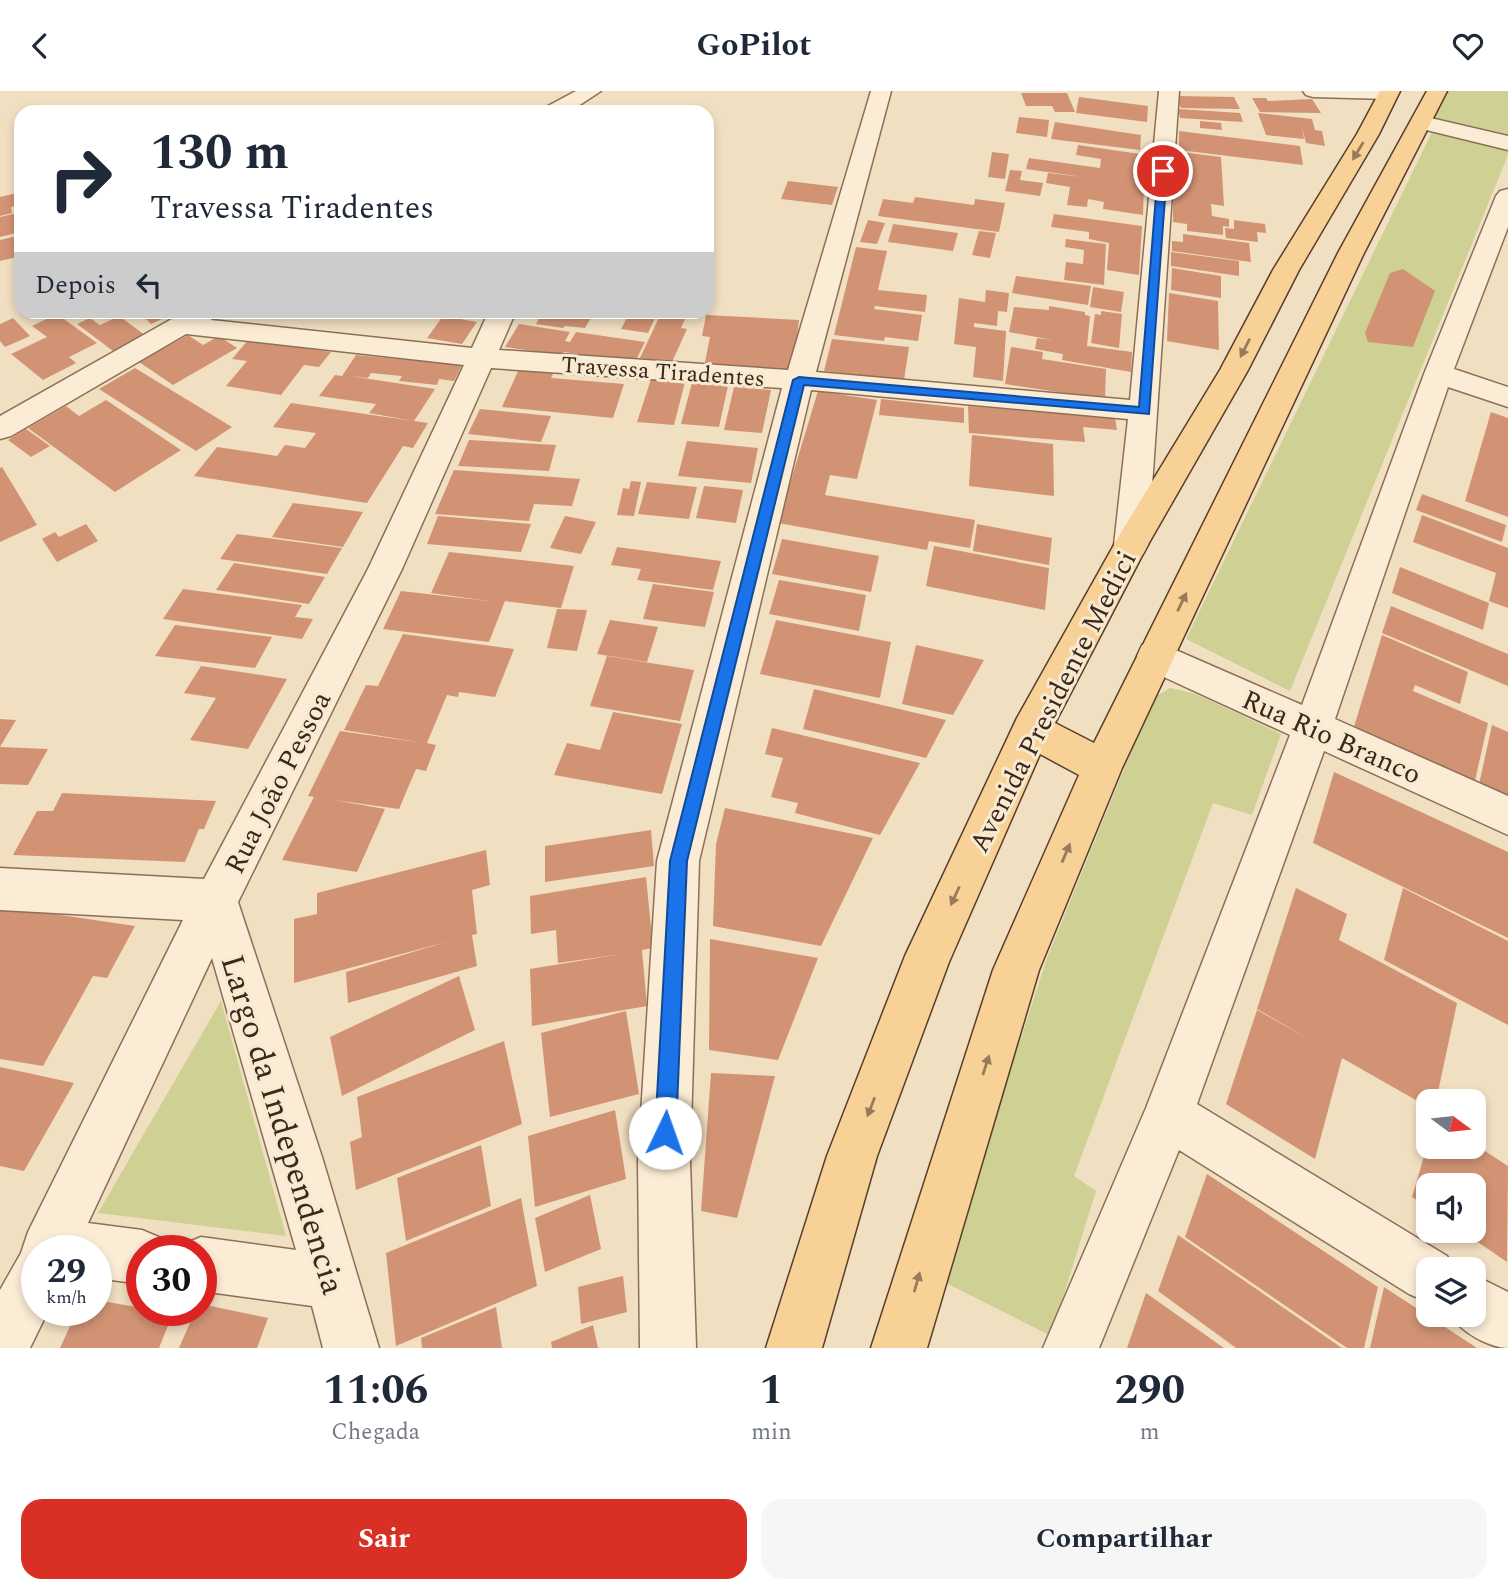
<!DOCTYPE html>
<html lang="pt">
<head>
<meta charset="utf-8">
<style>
  body { margin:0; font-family:Spectral,serif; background:#f6f6f7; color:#1f2937; height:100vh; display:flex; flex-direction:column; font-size:26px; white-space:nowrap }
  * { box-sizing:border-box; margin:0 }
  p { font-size:23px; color:#747a83 }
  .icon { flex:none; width:38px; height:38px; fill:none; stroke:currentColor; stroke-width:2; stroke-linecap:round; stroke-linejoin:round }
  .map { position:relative; height:1257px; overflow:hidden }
  .details { display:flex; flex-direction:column; background:#fff; flex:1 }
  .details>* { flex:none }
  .top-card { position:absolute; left:14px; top:14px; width:700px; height:214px; border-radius:21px; box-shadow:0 4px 10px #0003; background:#fff; color:#1f2937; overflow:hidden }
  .needle { width:46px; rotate:105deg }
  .fabs { position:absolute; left:1416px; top:998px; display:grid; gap:14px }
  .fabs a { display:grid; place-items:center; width:70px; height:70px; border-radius:14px; background:#fff; box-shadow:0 4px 10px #0003; font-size:35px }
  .speed { position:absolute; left:21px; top:1144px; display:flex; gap:14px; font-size:35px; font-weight:700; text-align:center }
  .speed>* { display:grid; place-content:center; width:91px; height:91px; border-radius:50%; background:#fff; box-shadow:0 4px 10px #0003; line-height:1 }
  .speed small { font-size:18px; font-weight:400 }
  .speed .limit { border:10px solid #d22; background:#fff; color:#111 }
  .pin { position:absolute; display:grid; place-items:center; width:60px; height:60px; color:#fff; margin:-30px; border:4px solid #fff; border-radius:50%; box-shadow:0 2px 7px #0007 }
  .me { position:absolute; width:77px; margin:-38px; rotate:3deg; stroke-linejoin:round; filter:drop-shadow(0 0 5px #0008) }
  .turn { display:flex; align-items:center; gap:24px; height:147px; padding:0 21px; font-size:32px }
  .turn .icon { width:91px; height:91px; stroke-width:2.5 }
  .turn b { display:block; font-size:49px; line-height:60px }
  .then { display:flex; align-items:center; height:66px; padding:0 21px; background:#0003; gap:14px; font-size:26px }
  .eta { display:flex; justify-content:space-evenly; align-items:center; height:119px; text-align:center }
  .eta b { font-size:42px; font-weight:700; line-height:49px }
  .action { display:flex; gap:14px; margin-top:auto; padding:14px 21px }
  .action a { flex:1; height:80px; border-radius:21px; background:#d93025; color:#fff; font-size:28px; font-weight:700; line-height:80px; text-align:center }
  .action a+a { background:#f6f6f7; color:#1f2937 }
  header { display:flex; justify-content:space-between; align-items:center; height:91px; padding:0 21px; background:#fff; font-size:32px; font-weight:700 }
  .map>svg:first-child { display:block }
  .green { fill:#ced094 }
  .building { fill:#d29374 }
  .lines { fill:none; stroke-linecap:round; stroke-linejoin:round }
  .street-casing { stroke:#8c6f57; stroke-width:3 }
  .primary-casing { stroke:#593d2c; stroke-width:3 }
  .street { fill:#fbecd5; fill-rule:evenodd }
  .primary { fill:#f7d196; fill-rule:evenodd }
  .oneway { fill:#987c5a }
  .route { fill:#1a73e8; stroke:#114b97; stroke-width:2 }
  .labels { text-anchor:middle; stroke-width:6; stroke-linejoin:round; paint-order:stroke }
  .far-street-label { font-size:23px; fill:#3a281d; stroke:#f8e9d1 }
  .street-label { font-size:28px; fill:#3a281d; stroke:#f8e9d1 }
  .near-street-label { font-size:33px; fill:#3a281d; stroke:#f8e9d1 }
</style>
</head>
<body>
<header><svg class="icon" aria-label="back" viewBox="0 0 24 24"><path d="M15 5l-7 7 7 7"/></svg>GoPilot<svg class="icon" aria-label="heart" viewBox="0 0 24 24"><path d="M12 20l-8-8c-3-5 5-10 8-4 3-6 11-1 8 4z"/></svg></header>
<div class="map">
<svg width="1508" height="1257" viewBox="0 0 1508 1257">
  <rect width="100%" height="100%" fill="#f1dfc1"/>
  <!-- green -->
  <path class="green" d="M1447,0H1508V48L1433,29Z
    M1433,39L1508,58V64L1290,600L1186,548Z
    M1170,597L1196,603L1281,643L1252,724L1213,712L1074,1085L1096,1100L1051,1245L942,1190L1047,867L1153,607Z
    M221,910L286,1145L98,1122Z"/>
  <!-- building -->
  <path class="building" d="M1021,2H1067L1075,21H1055L1052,15H1026Z
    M1176,5L1234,6L1240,18L1181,17Z
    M1079,6L1148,15L1147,31L1076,22Z
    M1252,7H1266L1268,10L1312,8L1321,22L1260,21Z
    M1178,18L1240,22L1243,31L1180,27Z
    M1258,22L1312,28L1315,39L1322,40L1325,55L1306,52L1302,37L1304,48L1266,44Z
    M1019,26L1049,29L1047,46L1016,42Z
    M1200,30L1221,32L1222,39L1200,37Z
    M1055,31L1141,44L1140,59L1051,48Z
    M1179,40L1300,55L1303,74L1179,59Z
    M1078,54L1147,64L1145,82L1140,81L1139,95H1144L1143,124L1103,118L1104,111L1088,108L1087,116L1067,114L1070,96L1046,92L1048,82L1083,86L1026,78L1029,67L1100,77L1101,68L1076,64Z
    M1173,60L1221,66L1224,115L1211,113L1212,125L1229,128V136L1223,135V144L1187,140V133L1173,131Z
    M992,61L1009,63L1005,88L988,86Z
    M1010,79L1022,80L1020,89L1043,92L1040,105L1005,100Z
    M788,90L838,96L832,114L781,108Z
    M21,101V114L11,116L12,122L0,125V106Z
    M915,106L974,114L975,108L1005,112L999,141L878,125L883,108L913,112Z
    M21,121V141L0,146V126Z
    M1054,123L1142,135L1139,184L1107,179L1109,152L1089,148V141L1051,136Z
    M868,129L885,132L877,153L860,151Z
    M1234,129L1265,133L1266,142L1257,141L1258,151L1226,147L1225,137L1234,138Z
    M893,133L958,142L953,160L888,151Z
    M979,140L996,142L990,167L972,164Z
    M1183,143L1249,152L1251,171L1172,160V150L1183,151Z
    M21,144V165L0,170V149Z
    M1066,148L1106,153L1104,194L1064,189L1066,171L1083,173L1084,159L1065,156Z
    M856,156L887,160L878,199L927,204L925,221L875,215L874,218L922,224L918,250L885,246L884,250L834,244Z
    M1171,161L1239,170V185L1171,175Z
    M1172,177L1221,185V207L1171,199Z
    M1403,178L1435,200L1413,256L1368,251L1365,242L1390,182Z
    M1016,185L1091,195L1088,214L1012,202Z
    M1093,196L1124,201L1121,221L1090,216Z
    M986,199L1009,202L1007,221L998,220L997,235L974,232V236L1006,240L1003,290L973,286L976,256L954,253L959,207L985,211Z
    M1169,202L1218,210L1219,259L1167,250Z
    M1049,215L1085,221V224L1090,225L1087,255L1132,261L1131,281L1062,269L1063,263L1035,258L1037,247L1053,249L1009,241L1014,216L1049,219Z
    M138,220H180L151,233Z
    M445,220H483L480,226Z
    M543,220H584L594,222L585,237L565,235L563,237L536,233Z
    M662,220L687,224L681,237L687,238L672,271L640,267Z
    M1101,220L1122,223L1119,257L1091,252L1095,223L1101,224Z
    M630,221L656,225L648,242L621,238Z
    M57,223L97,252L69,266L76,272L43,289L11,263L47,246L32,235Z
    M706,224L799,229L793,281L704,276L710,246L702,245Z
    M119,225L145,244L113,260L77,233L90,227L100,234Z
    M443,225L477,231L462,253L427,247Z
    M13,227L30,245L5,256L0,250V233Z
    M519,233L570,241L565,250L570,251L576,241L645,251L635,271L564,261L562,264L505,256Z
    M188,244L203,254L219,245L237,257L173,294L139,271Z
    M832,248L909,256L904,289L824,280Z
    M248,249L331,261L319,276L304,274L281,304L226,295L247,270L232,268Z
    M1011,256L1043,261L1042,268L1106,278L1105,308L1005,293Z
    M356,264L462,274L454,290L439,288L437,294L399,290L402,285L371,282L368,287L350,285L435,298L414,330L428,332L413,357L403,355L367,412L194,385L217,356L277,365L285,354L305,357L316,342L273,336L291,312L413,330L369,322L376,313L319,305L335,284L342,285Z
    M135,277L232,336L196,360L99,298Z
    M519,278L554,281L551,287L624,293L613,327L502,316Z
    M651,288L685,291L674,334L637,331Z
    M692,292L728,295L719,336L681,333Z
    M734,296L771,299L762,342L724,339Z
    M818,300L877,309L857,388L830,384L825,404L975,429L970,457L929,450L927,459L778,432Z
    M881,308L964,317V332L879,324Z
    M106,309L181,359L115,401L28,337L66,315L79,325Z
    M968,315L1115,327L1117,339L1083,336L1085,351L969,342Z
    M480,318L551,325L541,351L468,343Z
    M1491,321L1508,327V426L1465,410Z
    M26,338L50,355L31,366L8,349Z
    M972,344L1053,353L1054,405L969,395Z
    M469,349L556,354L549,380L458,375Z
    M687,350L758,357L751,392L678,385Z
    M2,376L37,434L0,451V377Z
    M454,379L580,388L572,415L534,413L529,430L435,423Z
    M631,390L641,391L634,425L617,424L623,397L629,398Z
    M647,391L697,396L689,428L638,423Z
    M704,395L743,399L736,432L696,427Z
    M1422,403L1506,434L1502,451L1416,419Z
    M293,412L363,421L343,456L272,446Z
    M1422,424L1508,457V517L1489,510L1496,482L1413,451Z
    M438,425L531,433L521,461L427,453Z
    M565,425L596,431L581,463L550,457Z
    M86,433L98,450L57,471L42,448L55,441L59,446Z
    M977,433L1052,447L1049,474L973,460Z
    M237,443L342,457L327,483L220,468Z
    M782,448L879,465L871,501L772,483Z
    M934,455L1049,477L1045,519L926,495Z
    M617,456L721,470L713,499L637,489L641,478L611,474Z
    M449,461L574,475L561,517L505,510L489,551L383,538L401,500L488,510L431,502Z
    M234,472L325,486L309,513L216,499Z
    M1400,476L1489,512L1483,539L1392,502Z
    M779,489L866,504L859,540L769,523Z
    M653,493L714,501L705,536L643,528Z
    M183,498L302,514L295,526L313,528L302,548L163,528Z
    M1391,515L1508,563V595L1382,542Z
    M557,518L587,519L577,560L547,557Z
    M610,529L658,536L647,571L597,563Z
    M776,529L891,551L880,607L760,583Z
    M175,534L272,546L255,577L155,565Z
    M403,543L514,558L495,606L459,601L458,606L447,604L427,652L436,654L426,680L416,678L399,718L334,709L385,718L357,781L282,769L314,706L308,705L340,640L424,652L344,639L366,594L378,595Z
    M1382,544L1468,581L1460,613L1415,594L1413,600L1488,632L1474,694L1353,639Z
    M916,554L984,569L953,624L902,613Z
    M607,565L694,579L680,630L590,615Z
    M201,575L287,588L248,658L190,649L216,607L184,602Z
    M814,598L946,629L926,667L803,638Z
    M613,621L682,633L662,703L554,684L567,652L600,659Z
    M0,628L16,629L0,656L48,658L28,694L0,693Z
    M1492,634L1508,641V712L1478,698Z
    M772,637L920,672L880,744L795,722L798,712L771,706L783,667L765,663Z
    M1334,681L1508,761V847L1313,752Z
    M62,702L216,710L204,738H199L185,771L13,764L37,720H53Z
    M725,717L873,747L821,855L713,835L716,753Z
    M651,739L654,775L545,791V755Z
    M486,759L490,794L472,799L477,843L472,844L477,875L348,912L346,881L446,851L294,892V828L317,823V802Z
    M646,786L653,857L642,859L647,915L532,935L530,878L615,864L558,872L556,839L531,843L530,805Z
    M1296,797L1347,823L1339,849L1457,912L1436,1010H1428V1016L1342,967L1315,1068L1226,1013L1257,919L1312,950L1257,918Z
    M1403,797L1508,850V934L1384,869Z
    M0,815L135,835L107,887L93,885L43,975L0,968Z
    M710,848L818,867L778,969L709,959Z
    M459,885L475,939L342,1005L330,946Z
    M626,920L639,1003L550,1026L541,942Z
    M504,950L522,1033L356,1099L350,1051L362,1046L357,1006Z
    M0,976L74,992L24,1080L0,1075Z
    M711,982L775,985L737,1127L701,1120Z
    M615,1019L626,1088L535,1116L528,1045Z
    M1474,1053L1508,1075L1507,1171L1460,1139H1474V1094H1428V1117L1412,1106L1427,1055H1474Z
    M481,1054L491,1115L406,1150L397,1087Z
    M1207,1083L1378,1196L1364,1257H1347L1185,1146Z
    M590,1104L601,1158L545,1181L535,1127Z
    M521,1107L537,1195L396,1255L386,1162Z
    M1178,1144L1342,1257H1236L1158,1200Z
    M623,1185L627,1221L581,1233L578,1196Z
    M1384,1196L1477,1257H1370Z
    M1146,1202L1224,1257H1127Z
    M96,1209L142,1217V1220L173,1222L159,1257H60L77,1220H96Z
    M201,1213L268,1227L257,1257H179L195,1220H201Z
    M496,1216L502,1257H422L421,1247Z
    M593,1234L598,1257H552L551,1251Z"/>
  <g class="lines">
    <!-- street casing -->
    <g class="street-casing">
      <path id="street" d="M576,0H601L569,21H543L546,16Z
        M871,0H891L816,281L1130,309L1159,0H1179L1148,454L1143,463L1131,467L1119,463L1114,454L1128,328L811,299L699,770L690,1070L696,1257H640L638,1070L657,770L782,297L491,277L402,478L238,811L322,1066L379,1257H323L312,1215L201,1200V1160H179L182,1154L201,1146L296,1159L212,867L88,1132L142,1139L161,1147L166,1160H142V1193L96,1187V1160H37V1220H48L30,1257H0V1199L21,1162L28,1141L183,829L0,819V777L204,788L368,478L464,274L186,243L11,345L0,348V325L186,220H215L211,229L472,257L489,220H516L499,259L788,279Z
        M1303,0H1398L1399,2L1396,6L1389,8L1313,6L1306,4Z
        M1422,25L1508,45V59L1414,36L1411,31L1414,26Z
        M1508,98V136L1454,278L1508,296V316L1448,296L1335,628L1508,705V744L1324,660L1197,1013L1447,1165L1453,1178H1428V1211L1409,1203L1179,1059L1099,1257H1043L1146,1017L1290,644L1142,576L1137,565L1142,554L1155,550L1302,614L1424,283L1496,105L1500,100Z
        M1474,1184L1508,1201V1257C1490,1257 1458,1240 1451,1223H1474Z"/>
    </g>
    <!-- primary casing -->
    <g class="primary-casing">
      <path id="primary" d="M1380,0H1400L1379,43L1299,179L1248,279L1146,457L1055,632L1094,652L1338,162L1427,0H1447L1364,162L1122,677L1039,879L927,1257H871L993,879L1079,684L1040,663L949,871L877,1065L822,1257H766L827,1065L905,865L1017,627L1119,445L1220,279L1273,179L1357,43Z"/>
    </g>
    <!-- street -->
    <use href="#street" class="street"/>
    <!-- primary -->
    <use href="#primary" class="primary"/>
  </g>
  <!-- one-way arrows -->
  <defs><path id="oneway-solid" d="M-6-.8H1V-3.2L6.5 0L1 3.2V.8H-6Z" transform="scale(1.75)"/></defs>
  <g class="oneway">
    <use href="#oneway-solid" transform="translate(1358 60) rotate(121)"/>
    <use href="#oneway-solid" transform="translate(1245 257) rotate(117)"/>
    <use href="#oneway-solid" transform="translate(1182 511) rotate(-64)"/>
    <use href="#oneway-solid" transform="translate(1066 762) rotate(-67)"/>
    <use href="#oneway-solid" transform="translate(955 805) rotate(115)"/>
    <use href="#oneway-solid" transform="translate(986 974) rotate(-72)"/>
    <use href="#oneway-solid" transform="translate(871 1016) rotate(111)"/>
    <use href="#oneway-solid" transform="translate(917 1191) rotate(-74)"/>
  </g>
  <!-- route -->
  <path class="route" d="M1163,77L1167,80L1149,323L804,294L687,770L676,1042L673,1050L665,1053L658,1050L655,1042L670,770L793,289L799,286L1139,316L1158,80Z"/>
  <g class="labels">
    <!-- far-street labels -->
    <g class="far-street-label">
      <text transform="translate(663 280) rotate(4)" y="8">Travessa Tiradentes</text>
    </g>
    <!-- street labels -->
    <g class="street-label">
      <text transform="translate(1052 610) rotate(-63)" y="10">Avenida Presidente Medici</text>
      <text transform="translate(1332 645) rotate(24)" y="10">Rua Rio Branco</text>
      <text transform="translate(277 691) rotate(-63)" y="10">Rua João Pessoa</text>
    </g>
    <!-- near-street labels -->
    <g class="near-street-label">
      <text transform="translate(284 1033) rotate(73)" y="12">Largo da Independencia</text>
    </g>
  </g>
</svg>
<div class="fabs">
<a><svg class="needle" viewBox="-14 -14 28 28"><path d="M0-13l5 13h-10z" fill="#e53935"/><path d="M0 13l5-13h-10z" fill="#747a83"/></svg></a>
<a><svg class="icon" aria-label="sound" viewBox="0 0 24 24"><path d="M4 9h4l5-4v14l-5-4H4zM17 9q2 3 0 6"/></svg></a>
<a><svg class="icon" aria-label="layers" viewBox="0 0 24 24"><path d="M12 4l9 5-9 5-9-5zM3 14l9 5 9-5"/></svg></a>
</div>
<div class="speed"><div>29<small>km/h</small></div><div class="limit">30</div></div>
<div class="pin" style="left:1163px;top:80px;background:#d93025"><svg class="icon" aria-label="arrive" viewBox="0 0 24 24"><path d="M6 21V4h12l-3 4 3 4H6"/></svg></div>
<svg class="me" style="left:665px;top:1042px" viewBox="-20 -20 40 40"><circle r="19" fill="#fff"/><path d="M0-13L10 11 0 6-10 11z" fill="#1a73e8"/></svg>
<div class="top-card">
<div class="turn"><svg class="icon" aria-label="right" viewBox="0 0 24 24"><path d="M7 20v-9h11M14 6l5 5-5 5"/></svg><div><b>130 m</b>Travessa Tiradentes</div></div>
<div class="then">Depois<svg class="icon" aria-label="left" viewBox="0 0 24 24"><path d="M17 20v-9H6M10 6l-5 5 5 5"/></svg></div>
</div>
</div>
<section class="details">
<div class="eta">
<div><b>11:06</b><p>Chegada</p></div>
<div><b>1</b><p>min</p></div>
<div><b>290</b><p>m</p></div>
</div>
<div class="action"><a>Sair</a><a>Compartilhar</a></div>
</section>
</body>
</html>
